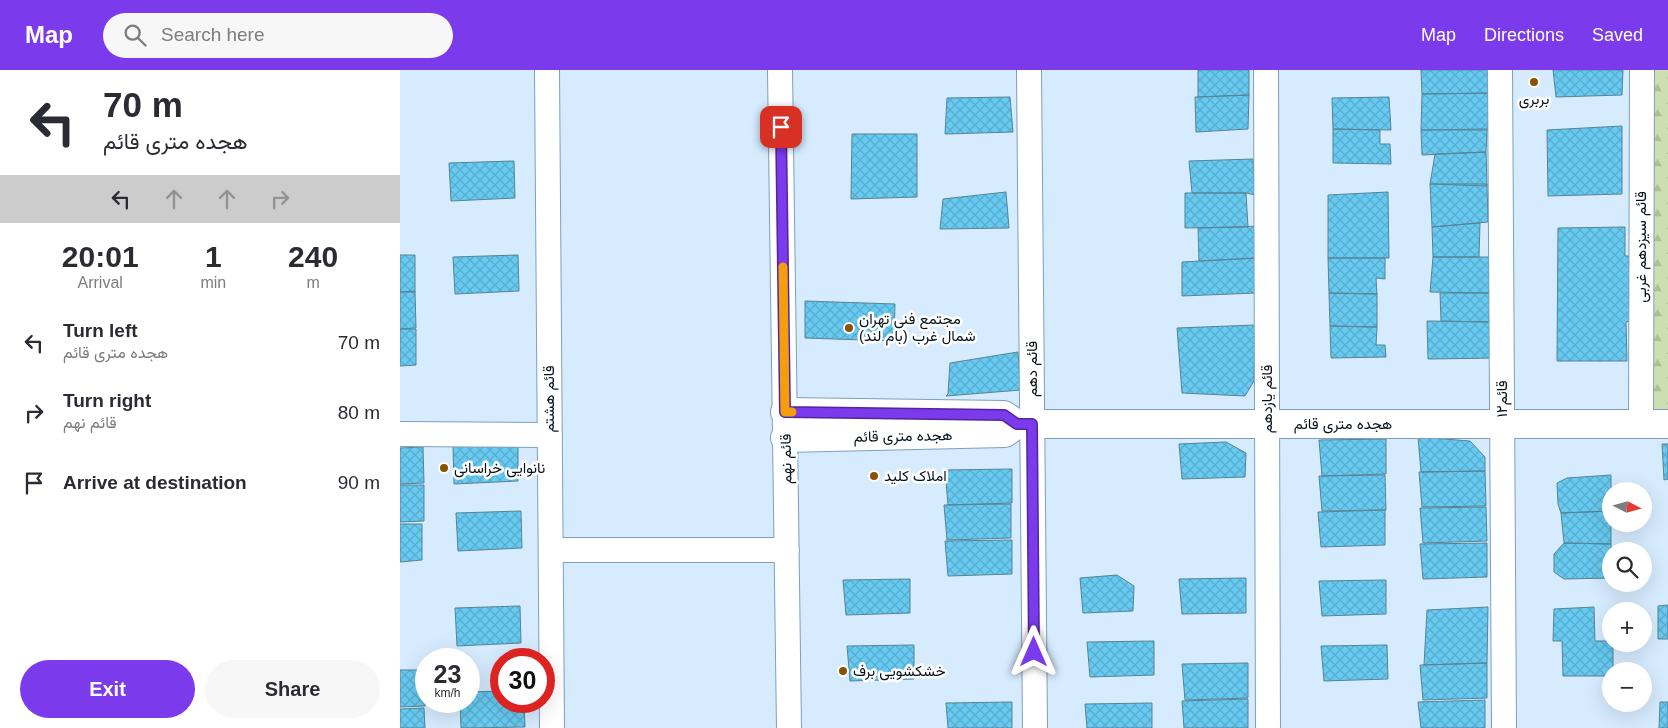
<!DOCTYPE html>
<html lang="en">
<head>
<meta charset="utf-8">
<style>
  body { margin:0; font-family:Helvetica,Vazirmatn,sans-serif; background:#f7f7f7; color:#2b2b33; height:100vh; display:flex; flex-direction:column; font-size:19px; white-space:nowrap }
  * { box-sizing:border-box; margin:0 }
  p { font-size:16px; color:#7c7c81 }
  .icon { flex:none; width:28px; height:28px; fill:none; stroke:currentColor; stroke-width:2; stroke-linecap:round; stroke-linejoin:round }
  .map { position:relative; flex:1; overflow:hidden }
  .sheet { display:flex; flex-direction:column; background:#fff; width:400px }
  .sheet>* { flex:none }
  .top-card { background:#fff; color:#2b2b33; overflow:hidden }
  .needle { width:32px; rotate:96deg }
  .controls { position:absolute; left:1202px; top:412px; display:grid; gap:10px }
  .controls a { display:grid; place-items:center; width:50px; height:50px; border-radius:50%; background:#fff; box-shadow:0 5px 20px #0002; font-size:25px }
  .speed { position:absolute; left:15px; top:578px; display:flex; gap:10px; font-size:25px; font-weight:700; text-align:center }
  .speed>* { display:grid; place-content:center; width:65px; height:65px; border-radius:50%; background:#fff; box-shadow:0 5px 20px #0002; line-height:1 }
  .speed small { font-size:12px; font-weight:400 }
  .speed .limit { border:8px solid #d22; background:#fff; color:#111 }
  .pin { position:absolute; display:grid; place-items:center; width:42px; height:42px; color:#fff; margin:-21px; border-radius:10px; box-shadow:0 2px 8px #0006 }
  .me { position:absolute; width:55px; margin:-28px; rotate:0deg; stroke-linejoin:round; filter:drop-shadow(0 0 4px #0008) }
  .turn { display:flex; align-items:center; gap:18px; height:105px; padding:0 20px; font-size:22px }
  .turn .icon { width:65px; height:65px; stroke-width:2.5 }
  .turn b { display:block; font-size:35px; line-height:42px }
  .lanes { display:flex; align-items:center; height:48px; padding:0 20px; background:#0003; justify-content:center; gap:25px; direction:ltr }
  .lanes .off { opacity:.35 }
  .eta { display:flex; justify-content:space-evenly; align-items:center; height:85px; text-align:center }
  .eta b { font-size:30px; font-weight:700; line-height:35px }
  .primary-button { display:flex; gap:10px; margin-top:auto; padding:10px 20px }
  .primary-button a { flex:1; height:58px; border-radius:30px; background:#7c3aed; color:#fff; font-size:20px; font-weight:700; line-height:58px; text-align:center }
  .primary-button a+a { background:#f7f7f7; color:#2b2b33 }
  ul { padding:0; list-style:none }
  li { display:flex; align-items:center; gap:15px; height:70px; padding:0 20px }
  li div { flex:1 }
  li b { display:block; font-size:19px }
  li em { font-style:normal }
  header { display:flex; align-items:center; gap:30px; box-sizing:border-box; height:70px; padding:0 25px; background:#7c3aed; color:#fff }
  header strong { font-size:24px }
  nav { display:flex; gap:28px; margin-inline-start:auto; font-size:18px }
  .search { width:350px; height:45px; background:#f7f7f7; display:flex; align-items:center; gap:12px; box-sizing:border-box; padding:0 18px; border-radius:28px; color:#7c7c81; font-size:19px }
  main { display:flex; flex:1; min-height:0 }
  .map>svg:first-child { display:block }
  .forest { fill:url(#forest-firs) }
  .building { fill:url(#building-cross-hatch); stroke:#578395 }
  .lines { fill:none; stroke-linecap:round; stroke-linejoin:round }
  .minor-casing { stroke:#7e9fbc; stroke-width:26 }
  .tertiary-casing { stroke:#7e9fbc; stroke-width:30 }
  .minor { stroke:#fff; stroke-width:24 }
  .tertiary { stroke:#fff; stroke-width:28 }
  .route-casing { stroke:#51269a; stroke-width:12 }
  .route { stroke:#7c3aed; stroke-width:9 }
  .slow { stroke:#f59e0b; stroke-width:9 }
  .poi-dot { fill:#895103; stroke:#fff; stroke-width:2 }
  .labels { text-anchor:middle; stroke-width:5; stroke-linejoin:round; paint-order:stroke }
  .poi-label { font-size:15px; fill:#05111b; stroke:#fff; text-anchor:start }
  .street-label { font-size:15px; fill:#05111b; stroke:#fff }
</style>
</head>
<body>
<header>
<strong>Map</strong>
<div class="search"><svg class="icon" aria-label="search" viewBox="0 0 24 24"><circle cx="10" cy="10" r="6"/><path d="M15 15l6 6"/></svg>Search here</div>
<nav><a>Map</a><a>Directions</a><a>Saved</a></nav>
</header>
<main>
<section class="sheet">
<div class="top-card">
<div class="turn"><svg class="icon" aria-label="left" viewBox="0 0 24 24"><path d="M17 20v-9H6M10 6l-5 5 5 5"/></svg><div><b>70 m</b>هجده متری قائم</div></div>
<div class="lanes"><svg class="icon" aria-label="left" viewBox="0 0 24 24"><path d="M17 20v-9H6M10 6l-5 5 5 5"/></svg><svg class="icon off" aria-label="ahead" viewBox="0 0 24 24"><path d="M12 20V5M6 11l6-6 6 6"/></svg><svg class="icon off" aria-label="ahead" viewBox="0 0 24 24"><path d="M12 20V5M6 11l6-6 6 6"/></svg><svg class="icon off" aria-label="right" viewBox="0 0 24 24"><path d="M7 20v-9h11M14 6l5 5-5 5"/></svg></div>
</div>
<div class="eta">
<div><b>20:01</b><p>Arrival</p></div>
<div><b>1</b><p>min</p></div>
<div><b>240</b><p>m</p></div>
</div>
<ul>
<li><svg class="icon" aria-label="left" viewBox="0 0 24 24"><path d="M17 20v-9H6M10 6l-5 5 5 5"/></svg><div><b>Turn left</b><p>هجده متری قائم</p></div><em>70 m</em></li>
<li><svg class="icon" aria-label="right" viewBox="0 0 24 24"><path d="M7 20v-9h11M14 6l5 5-5 5"/></svg><div><b>Turn right</b><p>قائم نهم</p></div><em>80 m</em></li>
<li><svg class="icon" aria-label="arrive" viewBox="0 0 24 24"><path d="M6 21V4h12l-3 4 3 4H6"/></svg><div><b>Arrive at destination</b></div><em>90 m</em></li>
</ul>
<div class="primary-button"><a>Exit</a><a>Share</a></div>
</section>
<div class="map">
<svg width="1268" height="658" viewBox="0 0 1268 658">
  <defs>
    <pattern id="forest-firs" width="22" height="20" patternUnits="userSpaceOnUse" patternTransform="scale(1.25)"><rect width="22" height="20" fill="#ccdfb0"/><path d="M5 1l3.5 6h-7zM16 11l3.5 6h-7z" fill="#aebe97"/></pattern>
    <pattern id="building-cross-hatch" width="8" height="8" patternUnits="userSpaceOnUse" patternTransform="scale(1.25)"><rect width="8" height="8" fill="#67caf0"/><path d="M0 0l8 8M0 8l8-8" fill="none" stroke="#58accd"/></pattern>
  </defs>
  <rect width="100%" height="100%" fill="#d6ebfe"/>
  <!-- forest -->
  <path class="forest" d="M1242,0H1268V351L1241,354Z"/>
  <!-- building -->
  <path class="building" d="M798,0H849V25L798,27Z
    M1021,0H1091L1094,23L1022,24Z
    M1153,0H1223L1222,25L1156,27Z
    M1094,23L1095,60H1021L1022,24Z
    M849,25L848,59L796,62L795,27Z
    M610,27L613,62L545,64L547,28Z
    M989,27L991,60L933,59L932,28Z
    M1222,56V124L1148,126L1147,60Z
    M933,59L980,60V74H990L991,94L933,93Z
    M1087,59L1086,82L1022,85L1021,60Z
    M452,64H517V127L451,129Z
    M1086,82L1087,116L1030,114L1035,84Z
    M853,89L855,125L846,123H792L789,91Z
    M114,91L115,128L51,131L49,93Z
    M1030,114H1087L1088,152L1032,157Z
    M606,122L609,158L540,159L543,129Z
    M988,122L989,188H928V125Z
    M785,123H846L848,157L785,158Z
    M1080,153L1079,187H1033L1032,157Z
    M862,156L857,188L799,191L798,158Z
    M1225,157V186H1231L1230,251L1226,252L1227,291H1157L1158,158Z
    M0,185H15V222H0Z
    M118,185L119,221L55,224L53,187Z
    M1033,187H1090V223L1030,222Z
    M857,188L856,223L782,226V192Z
    M928,188H985V209L976,208L977,224L929,223Z
    M15,221L16,258L0,259V222Z
    M929,223L977,224V257L930,256Z
    M1040,223H1090L1089,252L1041,251Z
    M405,231L495,234L494,271L405,268Z
    M1027,251L1096,252L1098,288L1028,289Z
    M855,255L854,311L845,326L782,323L777,258Z
    M930,256L977,257L976,275H985L986,287L931,288Z
    M0,259H16V295L0,296Z
    M618,282L621,320L546,326L548,324L550,293Z
    M1018,367L1070,371L1085,387V401L1021,402Z
    M986,369V404L922,406L919,370Z
    M826,372L846,383L845,407L782,409L779,374Z
    M1262,374H1268V409L1264,410Z
    M118,375V411L54,414L53,376Z
    M23,377L24,413L0,414V378Z
    M612,399V433L548,435L545,400Z
    M1085,401L1086,436L1022,437L1019,402Z
    M985,405L986,440L922,441L919,406Z
    M1211,405V441L1161,443L1158,434L1157,413L1167,408Z
    M0,415H24V451L0,452Z
    M611,434V468L547,470L544,435Z
    M1086,437L1087,471L1023,473L1020,438Z
    M985,440V475L921,477L918,442Z
    M121,441L122,478L58,481L56,443Z
    M1211,441V474L1164,473L1161,443Z
    M0,454H22V490L0,492Z
    M612,470V504L548,506L545,471Z
    M1087,473V507L1023,509L1020,474Z
    M1164,473L1211,474V508L1164,509L1154,502V484Z
    M717,505L734,516L733,541L683,543L680,508Z
    M846,508V543L782,544L779,509Z
    M510,509V543L446,545L443,510Z
    M986,510V544L922,546L919,511Z
    M1268,535V569H1258V536Z
    M120,536L121,573L57,576L55,538Z
    M1088,537L1087,593L1024,595L1027,540Z
    M1194,537L1195,571H1211L1213,574V601H1211V606H1163L1162,571H1153L1154,539Z
    M754,571V605L690,607L687,572Z
    M514,575V609L450,611L447,576Z
    M987,575L988,609L924,611L921,576Z
    M848,593V628L785,630L782,594Z
    M1087,593V628L1023,630L1020,595Z
    M0,600H25V636L0,637Z
    M101,621V631H124L125,657L61,658L60,631H69V622Z
    M848,629V658H784L782,631Z
    M1085,630V658H1021L1018,632Z
    M612,632V658H548L546,633Z
    M1260,632H1268V658H1259Z
    M752,633V658H687L685,634Z
    M24,638L25,658H0V639Z"/>
  <g class="lines">
    <!-- minor casing -->
    <g class="minor-casing">
      <path id="minor" d="M147,0L152,658
        M380,0L389,658
        M629,0L635,658
        M866,0L868,658
        M1100,0L1104,658
        M1241,354L1242,0
        M0,364L150,365
        M151,480H387"/>
    </g>
    <!-- tertiary casing -->
    <g class="tertiary-casing">
      <path id="tertiary" d="M385,342L604,345L617,354H1268
        M385,368L605,363L617,354"/>
    </g>
    <!-- minor -->
    <use href="#minor" class="minor"/>
    <!-- tertiary -->
    <use href="#tertiary" class="tertiary"/>
  </g>
  <g class="lines">
    <!-- route casing -->
    <g class="route-casing">
      <path id="route" d="M381,57L385,342L604,345L617,354H632L634,582"/>
    </g>
    <!-- route -->
    <use href="#route" class="route"/>
    <!-- slow -->
    <path class="slow" d="M383,197L385,342H392"/>
  </g>
  <!-- markers -->
  <g class="poi-dot">
    <circle cx="1134" cy="12" r="5"/>
    <circle cx="449" cy="258" r="5"/>
    <circle cx="44" cy="398" r="5"/>
    <circle cx="474" cy="406" r="5"/>
    <circle cx="443" cy="601" r="5"/>
  </g>
  <g class="labels">
    <!-- poi labels -->
    <g class="poi-label">
      <text x="1134" y="34" text-anchor="middle">بربری</text>
      <text x="459" y="254">مجتمع فنی تهران<tspan x="459" dy="17">شمال غرب (بام لند)</tspan></text>
      <text x="54" y="403">نانوایی خراسانی</text>
      <text x="484" y="411">املاک کلید</text>
      <text x="453" y="606">خشکشویی برف</text>
    </g>
    <!-- street labels -->
    <g class="street-label">
      <text transform="translate(1241 177) rotate(-90)" y="5">قائم سیزدهم غربی</text>
      <text transform="translate(632 299) rotate(-90)" y="5">قائم دهم</text>
      <text transform="translate(149 329) rotate(-90)" y="5">قائم هشتم</text>
      <text transform="translate(867 329) rotate(-90)" y="5">قائم یازدهم</text>
      <text transform="translate(1102 329) rotate(-90)" y="5">قائم۱۲</text>
      <text x="943" y="359">هجده متری قائم</text>
      <text transform="translate(503 366) rotate(-1)" y="5">هجده متری قائم</text>
      <text transform="translate(386 389) rotate(-91)" y="5">قائم نهم</text>
    </g>
  </g>
</svg>
<div class="controls">
<a><svg class="needle" viewBox="-14 -14 28 28"><path d="M0-13l5 13h-10z" fill="#e53935"/><path d="M0 13l5-13h-10z" fill="#7c7c81"/></svg></a>
<a><svg class="icon" aria-label="search" viewBox="0 0 24 24"><circle cx="10" cy="10" r="6"/><path d="M15 15l6 6"/></svg></a>
<a>+</a>
<a>−</a>
</div>
<div class="speed"><div>23<small>km/h</small></div><div class="limit">30</div></div>
<div class="pin" style="left:381px;top:57px;background:#d93025"><svg class="icon" aria-label="arrive" viewBox="0 0 24 24"><path d="M6 21V4h12l-3 4 3 4H6"/></svg></div>
<svg class="me" style="left:634px;top:582px" viewBox="-20 -20 40 40"><path d="M0-17L14 15 0 8-14 15z" fill="#7c3aed" stroke="#fff" stroke-width="4"/></svg>
</div>
</main>
</body>
</html>
